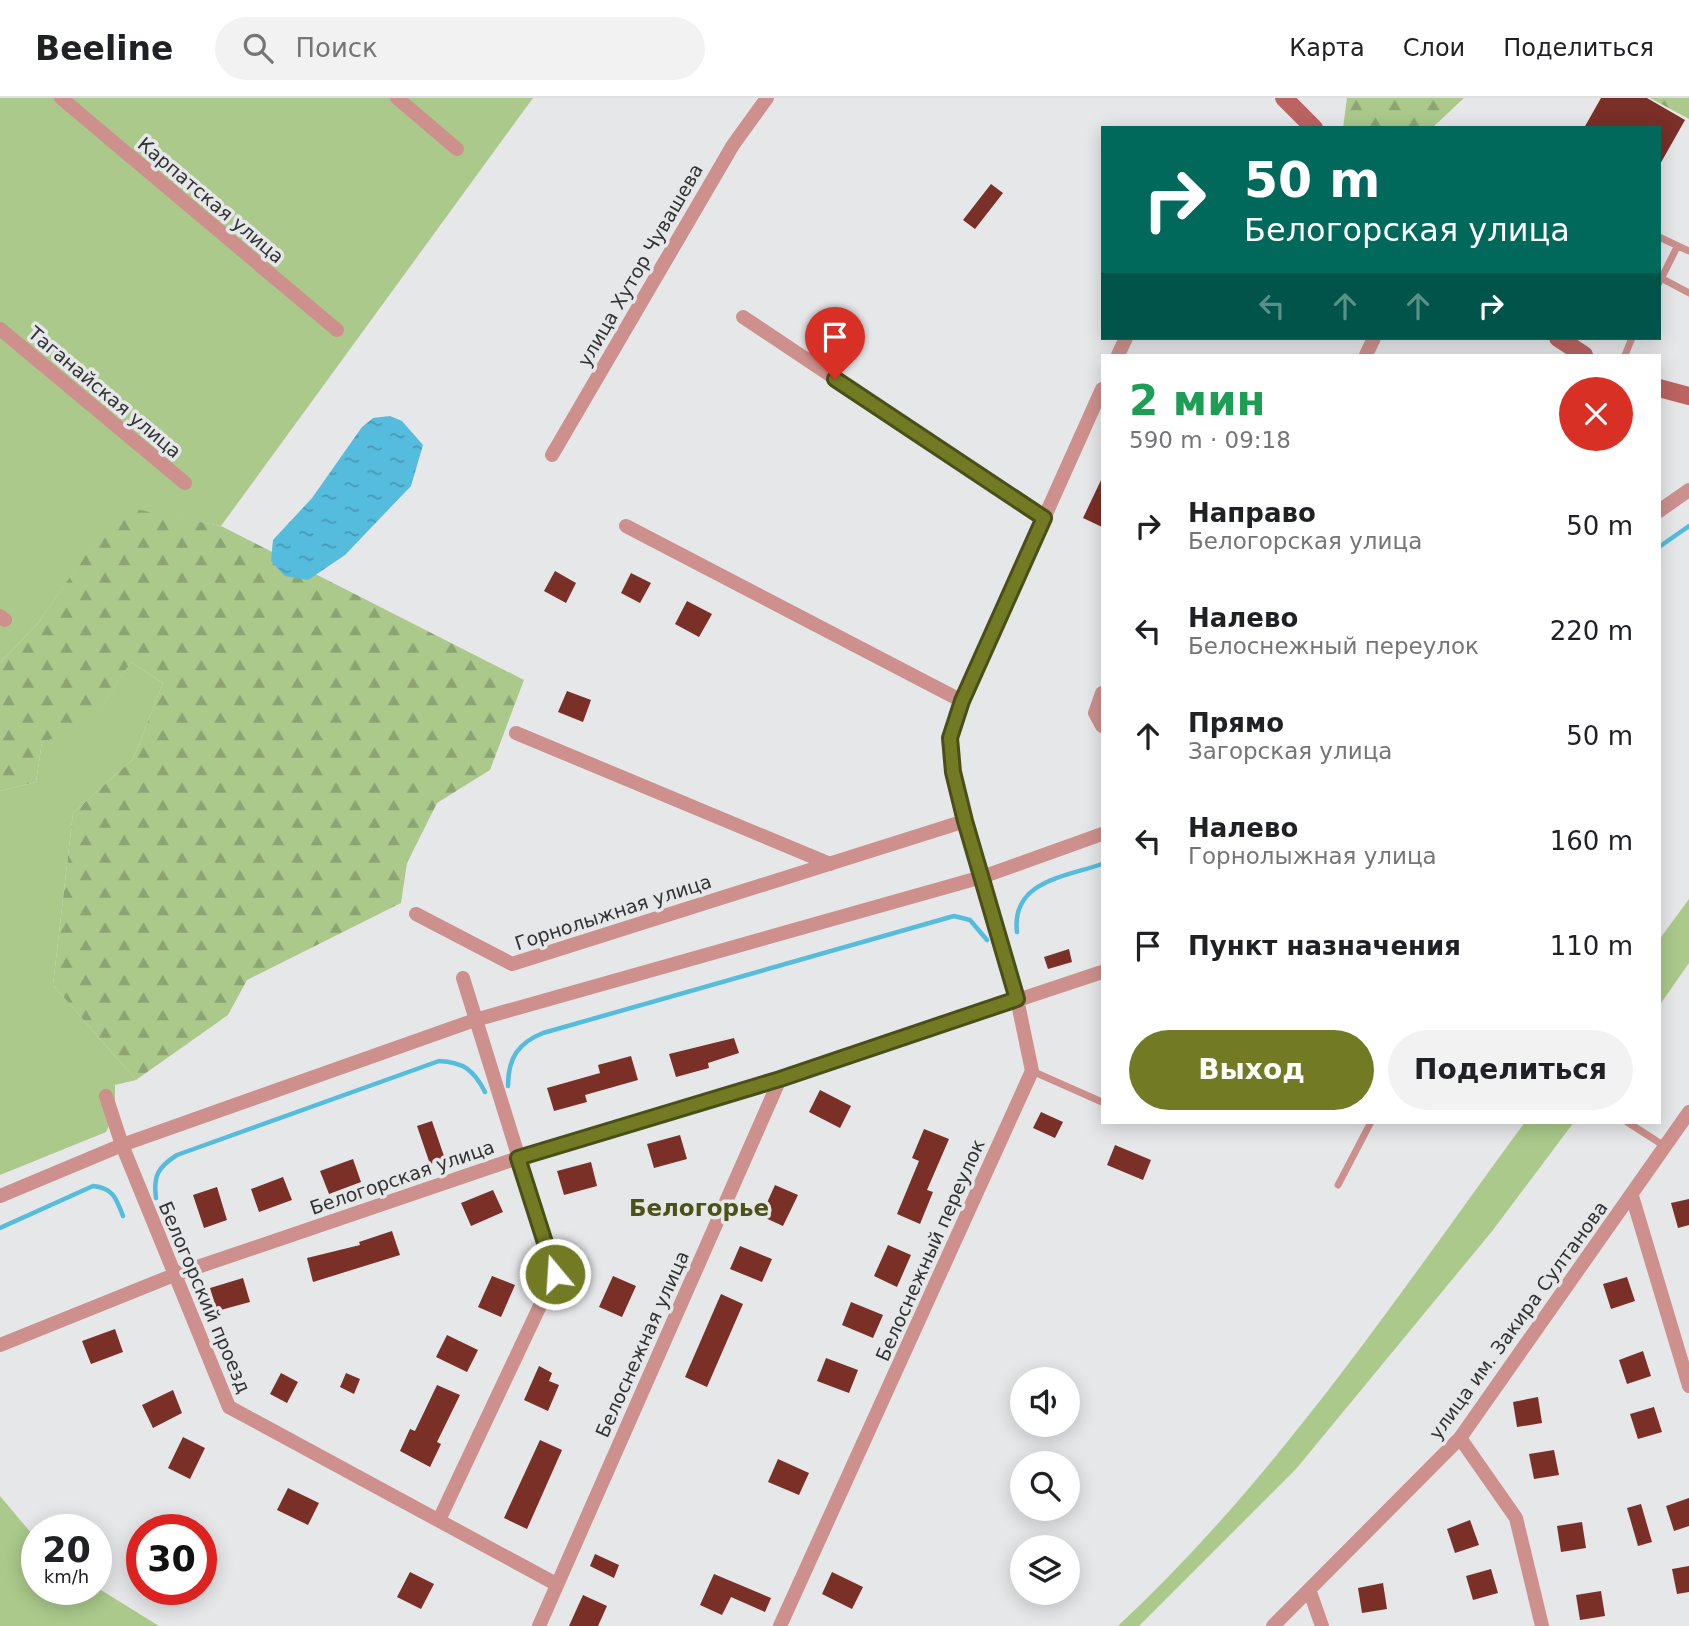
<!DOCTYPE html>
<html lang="ru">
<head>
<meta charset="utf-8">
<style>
  body { margin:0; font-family:"DejaVu Sans",sans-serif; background:#f2f2f2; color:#202124; height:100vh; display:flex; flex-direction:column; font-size:26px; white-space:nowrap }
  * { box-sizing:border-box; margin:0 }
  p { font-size:23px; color:#757577 }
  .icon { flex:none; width:38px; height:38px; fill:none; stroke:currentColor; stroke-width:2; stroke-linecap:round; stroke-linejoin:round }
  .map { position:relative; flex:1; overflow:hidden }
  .panel { position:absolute; left:1101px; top:256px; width:560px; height:770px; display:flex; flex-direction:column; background:#fff; border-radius:0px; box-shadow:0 4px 18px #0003 }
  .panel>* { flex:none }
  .top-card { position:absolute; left:1101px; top:28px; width:560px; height:214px; border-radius:0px; box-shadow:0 4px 18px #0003; background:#00695c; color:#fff; overflow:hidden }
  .fabs { position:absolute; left:1010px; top:1269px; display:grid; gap:14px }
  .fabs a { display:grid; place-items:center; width:70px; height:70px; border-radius:50%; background:#fff; box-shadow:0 4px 18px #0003; font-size:35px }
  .speed { position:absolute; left:21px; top:1416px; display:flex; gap:14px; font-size:35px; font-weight:700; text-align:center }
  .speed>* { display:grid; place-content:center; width:91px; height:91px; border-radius:50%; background:#fff; box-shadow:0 4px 18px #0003; line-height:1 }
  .speed small { font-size:18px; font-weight:400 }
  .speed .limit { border:10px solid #d22; background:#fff; color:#111 }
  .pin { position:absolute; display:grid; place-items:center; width:60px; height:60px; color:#fff; margin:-72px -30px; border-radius:50% 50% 50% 0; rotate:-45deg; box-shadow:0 0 7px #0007 }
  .pin .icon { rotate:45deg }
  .me { position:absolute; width:77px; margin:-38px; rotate:342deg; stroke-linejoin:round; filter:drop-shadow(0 0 5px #0008) }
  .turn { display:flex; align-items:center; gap:24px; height:147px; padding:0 28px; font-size:32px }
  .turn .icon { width:91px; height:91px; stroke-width:2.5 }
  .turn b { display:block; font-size:49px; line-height:60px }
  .lanes { display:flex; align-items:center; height:66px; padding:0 28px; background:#0003; justify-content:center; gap:35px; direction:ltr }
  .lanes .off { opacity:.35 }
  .round { display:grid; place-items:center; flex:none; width:74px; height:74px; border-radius:37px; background:#f2f2f2 }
  .overview { display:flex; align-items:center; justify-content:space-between; height:119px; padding:0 28px }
  h1 { font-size:42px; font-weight:600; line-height:52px; color:#1e9e55 }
  .button { display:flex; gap:14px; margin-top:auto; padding:14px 28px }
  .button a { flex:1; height:80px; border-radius:42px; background:#727a24; color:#fff; font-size:28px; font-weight:600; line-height:80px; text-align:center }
  .button a+a { background:#f2f2f2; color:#202124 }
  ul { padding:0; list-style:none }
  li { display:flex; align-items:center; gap:21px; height:105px; padding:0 28px }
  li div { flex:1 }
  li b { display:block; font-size:26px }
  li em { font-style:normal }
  header { display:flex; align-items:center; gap:42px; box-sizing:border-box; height:98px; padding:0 35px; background:#fff; border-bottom:2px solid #e0e0e0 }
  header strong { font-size:33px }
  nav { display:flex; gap:38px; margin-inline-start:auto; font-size:24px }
  .search { width:490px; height:63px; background:#f2f2f2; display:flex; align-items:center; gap:18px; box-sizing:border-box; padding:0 24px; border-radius:38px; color:#757577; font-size:26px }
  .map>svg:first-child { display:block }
  .green { fill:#aac98b }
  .forest { fill:url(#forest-firs) }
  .water { fill:url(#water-ripples) }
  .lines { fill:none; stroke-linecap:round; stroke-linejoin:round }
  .stream { stroke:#55bcde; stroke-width:4.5 }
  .building { fill:#7a2f27 }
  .lane { stroke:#cd908d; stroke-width:7 }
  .street { stroke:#cd908d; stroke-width:14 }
  .secondary { stroke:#bb6462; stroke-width:18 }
  .route-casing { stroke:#4a4f17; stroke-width:18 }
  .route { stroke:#727a24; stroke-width:12 }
  .labels { text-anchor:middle; stroke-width:7; stroke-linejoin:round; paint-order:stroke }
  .street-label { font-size:19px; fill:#313233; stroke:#e6e7e9 }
  .quarter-label { font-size:23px; font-weight:bold; fill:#4c5217; stroke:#e6e7e9 }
</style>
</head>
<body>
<header>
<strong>Beeline</strong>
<div class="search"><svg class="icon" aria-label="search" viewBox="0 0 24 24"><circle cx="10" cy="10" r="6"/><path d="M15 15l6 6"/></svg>Поиск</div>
<nav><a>Карта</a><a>Слои</a><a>Поделиться</a></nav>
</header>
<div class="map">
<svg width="1689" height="1528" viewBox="0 0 1689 1528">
  <defs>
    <pattern id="forest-firs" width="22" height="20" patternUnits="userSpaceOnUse" patternTransform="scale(1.75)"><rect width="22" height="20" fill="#aac98b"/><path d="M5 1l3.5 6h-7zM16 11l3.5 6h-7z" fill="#8ba472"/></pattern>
    <pattern id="water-ripples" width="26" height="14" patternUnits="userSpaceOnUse" patternTransform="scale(1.75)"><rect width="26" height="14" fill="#55bcde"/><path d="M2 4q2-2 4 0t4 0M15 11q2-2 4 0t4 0" fill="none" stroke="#4799b5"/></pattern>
  </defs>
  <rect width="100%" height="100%" fill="#e6e7e9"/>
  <!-- green -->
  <path class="green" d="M0,0H533L221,428L119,409L39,524L0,565Z
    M131,564L163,585L133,661L73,715L53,887L136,982L115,987V1015L106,1034L0,1077V693L36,684L42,644L88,629Z
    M1689,801V865L1659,908V842Z
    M1525,1024H1574L1493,1132L1296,1371L1139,1528H1118C1277,1380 1398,1197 1525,1024Z
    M0,1398L37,1442V1491L96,1489L159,1528H0Z"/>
  <!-- forest -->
  <path class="forest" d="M1347,0H1464L1432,30H1343Z
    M1650,0H1689V21Z
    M119,408L221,428L524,582L490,672L437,705L407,765L401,805L247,882L228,917L136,982L53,887L73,715L133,661L163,585L131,564L88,630L42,644L36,684L0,693V565L39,524Z"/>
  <!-- water -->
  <path class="water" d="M390,318L402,323L423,347L411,388L345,457L308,482L285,478L271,463L273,442L312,400L362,329L373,320Z"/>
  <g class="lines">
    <!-- stream -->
    <path class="stream" d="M1659,449L1689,428
      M1017,834C1011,783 1065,779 1102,766
      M508,988C508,960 518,945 543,935L954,818L970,822L987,842
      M156,1100C153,1078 158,1069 177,1057L439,963C463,964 474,972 485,994
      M0,1130L93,1088C113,1090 116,1100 123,1118"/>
  </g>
  <!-- building -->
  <path class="building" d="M1601,0H1647L1685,22L1659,68V30H1584Z
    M991,86L1003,95L975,131L963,122Z
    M1102,380V429L1083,420Z
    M555,473L576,485L566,505L544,493Z
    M631,475L651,485L640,505L621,495Z
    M687,503L712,516L699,539L675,526Z
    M567,593L591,602L583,624L558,614Z
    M1069,851L1072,864L1048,871L1044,859Z
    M734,940L739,955L708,965L709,970L676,979L669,956Z
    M631,958L638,982L585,997L587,1004L554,1013L547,990L600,975L598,967Z
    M820,992L851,1008L840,1030L809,1014Z
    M1041,1014L1063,1024L1055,1040L1033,1030Z
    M432,1023L445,1061L430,1066L417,1028Z
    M924,1031L949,1041L927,1092L933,1094L920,1126L897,1116L919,1063L912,1060Z
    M680,1037L687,1061L654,1070L647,1046Z
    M1115,1047L1151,1062L1143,1082L1107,1067Z
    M353,1061L361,1084L329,1096L320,1073Z
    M591,1064L597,1088L564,1097L557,1073Z
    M283,1079L292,1102L259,1114L251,1091Z
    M775,1087L798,1097L783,1128L761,1118Z
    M217,1089L227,1122L204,1130L193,1097Z
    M493,1092L503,1114L471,1128L461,1105Z
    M1689,1101V1127L1678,1130L1671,1105Z
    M392,1133L400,1157L313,1184L307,1160L360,1147L359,1144Z
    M888,1147L911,1157L897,1189L874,1178Z
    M740,1148L772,1161L762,1184L730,1171Z
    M492,1178L515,1187L501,1219L478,1209Z
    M613,1178L636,1188L622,1219L599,1209Z
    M1627,1179L1635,1203L1611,1211L1603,1186Z
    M243,1180L250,1204L217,1213L210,1190Z
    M721,1196L743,1206L707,1289L685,1279Z
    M851,1204L883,1217L873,1240L842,1227Z
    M115,1231L123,1254L91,1266L82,1243Z
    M447,1237L478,1252L467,1274L436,1259Z
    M1643,1253L1651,1278L1627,1286L1619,1262Z
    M826,1260L858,1272L849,1295L817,1283Z
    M539,1268L552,1275L549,1283L559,1287L548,1313L524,1302Z
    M281,1275L298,1284L287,1305L270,1296Z
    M346,1275L360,1281L354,1296L340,1289Z
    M437,1287L460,1297L437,1344L441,1346L430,1369L400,1353L410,1331L415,1333Z
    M173,1292L182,1315L153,1330L142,1307Z
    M1538,1299L1542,1325L1517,1329L1513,1304Z
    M1654,1309L1662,1334L1638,1341L1630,1316Z
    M183,1339L205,1350L190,1381L168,1370Z
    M540,1342L562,1352L527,1431L504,1420Z
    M1554,1352L1559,1377L1534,1381L1529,1356Z
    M778,1361L809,1375L799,1397L768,1384Z
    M288,1390L319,1405L308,1427L277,1412Z
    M1689,1400V1428L1674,1433L1666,1408Z
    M1641,1406L1652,1444L1638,1448L1627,1410Z
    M1470,1422L1479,1447L1455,1455L1447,1431Z
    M1582,1424L1586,1450L1561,1454L1557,1428Z
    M595,1456L619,1467L614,1480L590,1468Z
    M1689,1468V1494L1677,1496L1672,1471Z
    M1491,1471L1498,1495L1473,1502L1466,1478Z
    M410,1474L434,1486L421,1511L397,1499Z
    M832,1474L863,1489L852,1511L822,1496Z
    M714,1476L771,1500L765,1514L731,1499L722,1517L700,1507Z
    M1383,1485L1387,1511L1362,1515L1358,1490Z
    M1601,1493L1605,1518L1580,1522L1576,1497Z
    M583,1497L607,1508L598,1528H569Z"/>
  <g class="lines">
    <!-- lane -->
    <path class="lane" d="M1659,139L1689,153
      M1659,179L1689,195
      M1659,185L1677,149
      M1625,257L1632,240
      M1032,973L1102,1004
      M1627,1024L1666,1049
      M1338,1087L1371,1024"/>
    <!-- street -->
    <path class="street" d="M61,0L337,232
      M397,0L457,51
      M743,219L1044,420
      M0,231L185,385
      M1118,257L1126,240
      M1366,257L1374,240
      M552,357L733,47L767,0
      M1659,413L1689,392
      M626,428L962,603
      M0,518L5,522
      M1102,595L1095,615L1102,628
      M516,635L830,766
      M416,816L512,866L965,723
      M106,998L122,1047L229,1309L556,1486
      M0,1098L122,1047L475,922L982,779L1102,736
      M1632,1098L1689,1288
      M0,1247L174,1177L518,1060L780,981L1102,874
      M1460,1340L1516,1420L1542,1528
      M439,1422L555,1176L463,880
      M1310,1494L1322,1528
      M539,1528L780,981
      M780,1528L1032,973L1017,901L953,674L950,640L962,603L1102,291
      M1273,1528L1460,1340L1689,1014"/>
    <!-- secondary -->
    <path class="secondary" d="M1284,0L1314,30
      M1558,240L1584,257
      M1659,290L1689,298"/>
  </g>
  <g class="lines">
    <!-- route casing -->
    <g class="route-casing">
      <path id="route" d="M555,1176L518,1060L780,981L1017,901L965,723L953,674L950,640L962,603L1044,420L835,281"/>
    </g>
    <!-- route -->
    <use href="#route" class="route"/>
  </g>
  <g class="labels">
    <!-- street labels -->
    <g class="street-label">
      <text transform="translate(211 102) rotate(40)" y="7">Карпатская улица</text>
      <text transform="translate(640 167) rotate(-60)" y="7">улица Хутор Чувашева</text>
      <text transform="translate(105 294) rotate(40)" y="7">Таганайская улица</text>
      <text transform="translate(613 814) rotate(-18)" y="7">Горнолыжная улица</text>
      <text transform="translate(402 1079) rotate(-19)" y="7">Белогорская улица</text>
      <text transform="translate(930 1152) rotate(-66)" y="7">Белоснежный переулок</text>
      <text transform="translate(205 1199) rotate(67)" y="7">Белогорский проезд</text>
      <text transform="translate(1518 1222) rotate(-54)" y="7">улица им. Закира Султанова</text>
      <text transform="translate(642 1246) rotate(-66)" y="7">Белоснежная улица</text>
    </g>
    <!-- quarter labels -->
    <g class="quarter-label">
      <text x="699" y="1118">Белогорье</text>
    </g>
  </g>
</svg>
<div class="fabs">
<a><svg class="icon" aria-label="sound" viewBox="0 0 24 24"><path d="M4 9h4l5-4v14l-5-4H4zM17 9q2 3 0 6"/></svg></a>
<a><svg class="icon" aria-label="search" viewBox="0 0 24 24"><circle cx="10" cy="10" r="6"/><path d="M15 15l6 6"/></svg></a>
<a><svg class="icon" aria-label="layers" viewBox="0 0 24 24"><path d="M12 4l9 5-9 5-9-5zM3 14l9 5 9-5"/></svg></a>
</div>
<div class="speed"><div>20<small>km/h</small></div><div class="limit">30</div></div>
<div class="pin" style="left:835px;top:281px;background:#d93025"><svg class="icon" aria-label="arrive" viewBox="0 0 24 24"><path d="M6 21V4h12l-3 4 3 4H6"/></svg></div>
<svg class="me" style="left:555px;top:1176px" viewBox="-20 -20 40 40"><circle r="17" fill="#727a24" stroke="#fff" stroke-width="3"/><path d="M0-11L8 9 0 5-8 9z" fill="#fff"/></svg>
<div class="top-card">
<div class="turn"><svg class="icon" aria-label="right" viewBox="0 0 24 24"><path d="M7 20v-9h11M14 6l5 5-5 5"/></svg><div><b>50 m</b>Белогорская улица</div></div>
<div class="lanes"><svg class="icon off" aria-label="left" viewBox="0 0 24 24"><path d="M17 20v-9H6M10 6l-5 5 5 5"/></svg><svg class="icon off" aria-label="ahead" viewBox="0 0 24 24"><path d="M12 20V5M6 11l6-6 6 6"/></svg><svg class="icon off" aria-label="ahead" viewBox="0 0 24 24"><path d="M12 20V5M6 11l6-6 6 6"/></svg><svg class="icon" aria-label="right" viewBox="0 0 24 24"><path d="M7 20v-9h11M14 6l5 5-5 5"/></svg></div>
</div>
<section class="panel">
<div class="overview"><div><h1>2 мин</h1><p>590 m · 09:18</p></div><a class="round" style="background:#d93025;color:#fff"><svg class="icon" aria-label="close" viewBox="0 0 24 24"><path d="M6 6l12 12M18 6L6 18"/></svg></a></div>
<ul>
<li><svg class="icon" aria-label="right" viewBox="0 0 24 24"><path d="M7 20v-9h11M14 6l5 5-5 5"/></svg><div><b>Направо</b><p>Белогорская улица</p></div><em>50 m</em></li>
<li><svg class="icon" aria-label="left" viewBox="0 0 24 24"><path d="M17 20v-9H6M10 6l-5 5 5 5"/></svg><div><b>Налево</b><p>Белоснежный переулок</p></div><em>220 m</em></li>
<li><svg class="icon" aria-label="ahead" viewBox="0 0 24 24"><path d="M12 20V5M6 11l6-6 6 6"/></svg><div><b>Прямо</b><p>Загорская улица</p></div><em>50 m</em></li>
<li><svg class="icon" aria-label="left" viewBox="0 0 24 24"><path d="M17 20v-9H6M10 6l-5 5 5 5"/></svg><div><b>Налево</b><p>Горнолыжная улица</p></div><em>160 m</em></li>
<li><svg class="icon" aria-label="arrive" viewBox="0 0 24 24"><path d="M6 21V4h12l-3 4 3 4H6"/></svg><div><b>Пункт назначения</b></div><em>110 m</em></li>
</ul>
<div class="button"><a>Выход</a><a>Поделиться</a></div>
</section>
</div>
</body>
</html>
